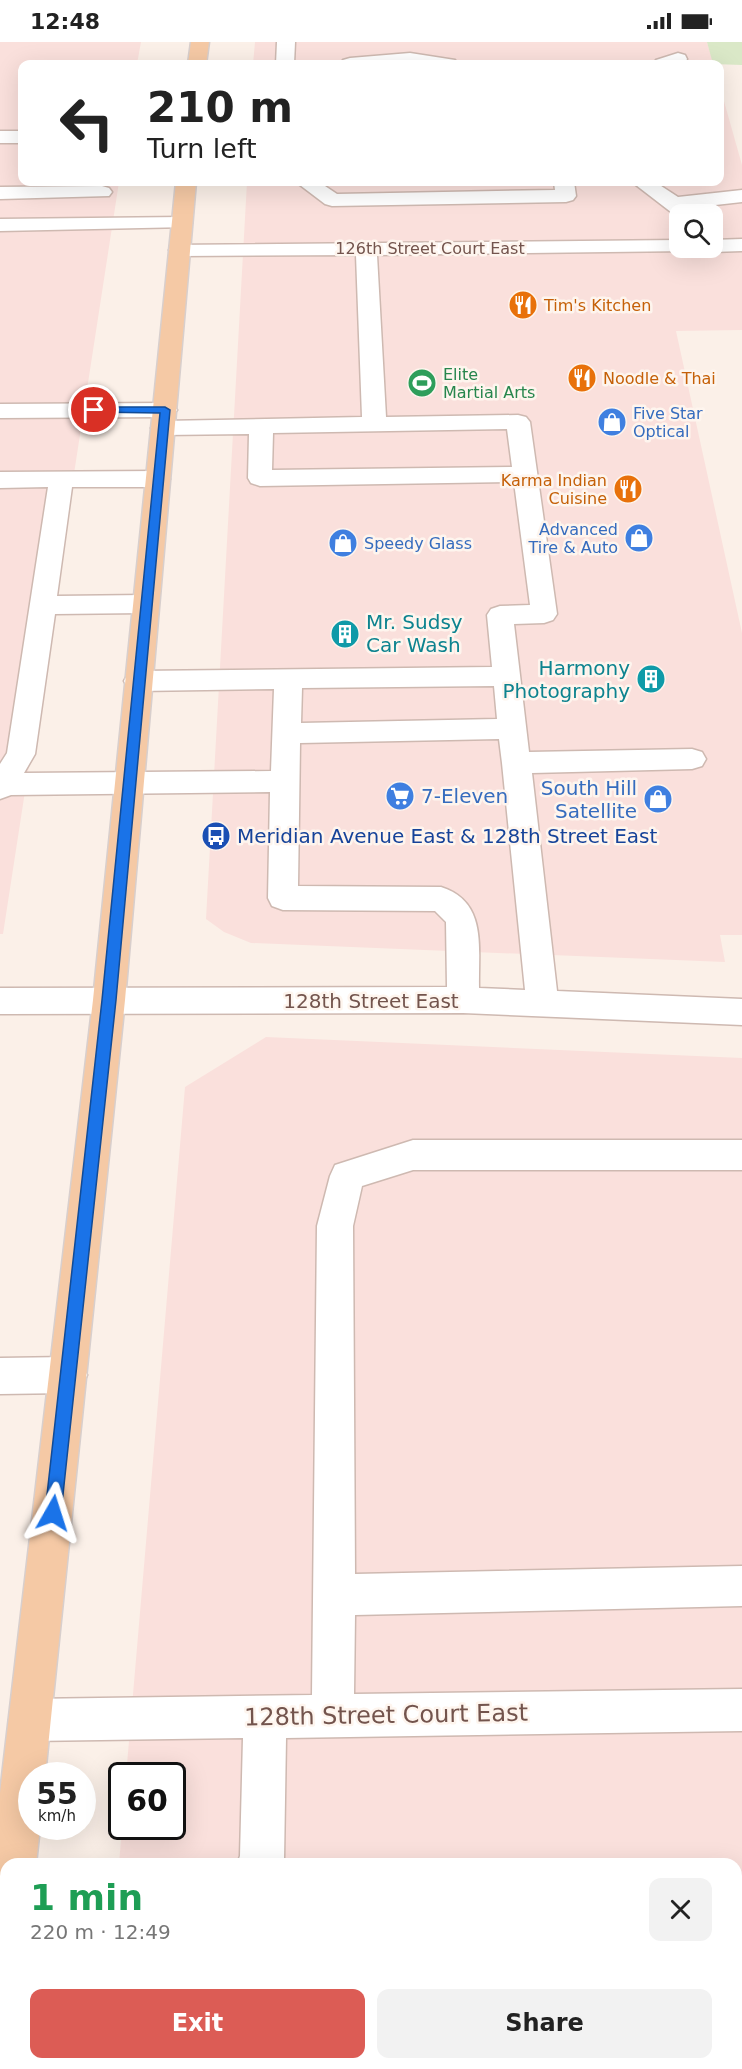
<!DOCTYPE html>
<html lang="en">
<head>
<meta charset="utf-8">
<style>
  body { margin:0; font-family:"DejaVu Sans",sans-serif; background:#f2f2f2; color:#222; height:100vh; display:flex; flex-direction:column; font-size:22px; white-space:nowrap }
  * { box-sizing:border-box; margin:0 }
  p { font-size:20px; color:#767676 }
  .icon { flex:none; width:33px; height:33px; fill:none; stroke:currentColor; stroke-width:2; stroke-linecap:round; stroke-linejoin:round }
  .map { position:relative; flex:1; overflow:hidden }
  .sheet { position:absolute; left:0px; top:1816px; width:742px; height:212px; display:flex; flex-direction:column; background:#fff; border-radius:18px 18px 0 0; box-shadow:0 6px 24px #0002 }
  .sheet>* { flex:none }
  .top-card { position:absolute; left:18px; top:18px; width:706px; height:126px; border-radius:12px; box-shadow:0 6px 24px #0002; background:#fff; color:#222; overflow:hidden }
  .tools { position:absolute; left:669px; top:162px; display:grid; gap:12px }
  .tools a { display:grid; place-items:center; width:54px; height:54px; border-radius:12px; background:#fff; box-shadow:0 6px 24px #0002; font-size:30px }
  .speed { position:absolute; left:18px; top:1720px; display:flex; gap:12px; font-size:30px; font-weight:700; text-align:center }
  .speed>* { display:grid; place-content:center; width:78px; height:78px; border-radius:50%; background:#fff; box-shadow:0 6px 24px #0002; line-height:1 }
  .speed small { font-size:15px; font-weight:400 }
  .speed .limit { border:3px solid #111; border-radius:9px; background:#fff; color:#111 }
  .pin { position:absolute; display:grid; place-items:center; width:51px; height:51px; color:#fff; margin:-26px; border:3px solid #fff; border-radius:50%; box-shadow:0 2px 6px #0007 }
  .me { position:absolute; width:66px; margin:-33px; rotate:6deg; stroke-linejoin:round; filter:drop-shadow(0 0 4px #0008) }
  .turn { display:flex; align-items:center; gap:21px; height:126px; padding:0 30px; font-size:27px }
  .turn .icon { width:78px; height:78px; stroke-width:2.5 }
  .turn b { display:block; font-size:42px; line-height:51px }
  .round { display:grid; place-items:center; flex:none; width:63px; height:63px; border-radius:12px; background:#f2f2f2 }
  .overview { display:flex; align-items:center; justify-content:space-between; height:102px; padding:0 30px }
  h1 { font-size:36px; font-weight:800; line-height:45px; color:#1e9e55 }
  .button { display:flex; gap:12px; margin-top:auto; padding:12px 30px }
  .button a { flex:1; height:69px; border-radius:12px; background:#dc5c55; color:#fff; font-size:24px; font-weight:800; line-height:69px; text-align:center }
  .button a+a { background:#f2f2f2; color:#222 }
  .status { display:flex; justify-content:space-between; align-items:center; height:42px; padding:0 30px; background:#fff; direction:ltr }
  .status svg { height:16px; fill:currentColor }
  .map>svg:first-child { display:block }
  .commercial { fill:#fae0dc; fill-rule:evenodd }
  .green { fill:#dae8c7 }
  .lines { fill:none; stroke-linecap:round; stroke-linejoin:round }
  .minor-casing { stroke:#ceb9b1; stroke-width:3 }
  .major-casing { stroke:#d8cfcd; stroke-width:3 }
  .minor { fill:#fff; fill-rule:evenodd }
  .major { fill:#f5c9a5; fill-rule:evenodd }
  .route { fill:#1a73e8; stroke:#114b97; stroke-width:1.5 }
  .labels { text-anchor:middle; stroke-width:5; stroke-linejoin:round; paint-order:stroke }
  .far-street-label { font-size:16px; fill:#73544d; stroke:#fef5ee }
  .far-food-label { font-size:16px; fill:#c56008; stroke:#fef5ee; text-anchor:start }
  .far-leisure-label { font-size:16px; fill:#27864d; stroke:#fef5ee; text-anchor:start }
  .far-shop-label { font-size:16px; fill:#366cbe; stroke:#fef5ee; text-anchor:start }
  .culture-label { font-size:20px; fill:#0d838f; stroke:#fef5ee; text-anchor:start }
  .shop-label { font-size:20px; fill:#366cbe; stroke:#fef5ee; text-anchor:end }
  .transit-label { font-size:20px; fill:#164399; stroke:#fef5ee; text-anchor:start }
  .street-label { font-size:20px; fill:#73544d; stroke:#fef5ee }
  .near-street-label { font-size:24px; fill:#73544d; stroke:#fef5ee }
</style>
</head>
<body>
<div class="status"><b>12:48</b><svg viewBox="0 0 49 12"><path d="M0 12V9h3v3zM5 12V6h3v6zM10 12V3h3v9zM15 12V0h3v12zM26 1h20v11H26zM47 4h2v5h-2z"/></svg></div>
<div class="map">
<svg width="742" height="2027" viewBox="0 0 742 2027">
  <rect width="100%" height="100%" fill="#fbf0e8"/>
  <!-- commercial -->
  <path class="commercial" d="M0,0H141L137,22H22V140H119L3,892H0Z
    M255,0H707L714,22H253Z
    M720,45L742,123V288L676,289L742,591V893H720L725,920L251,901L224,890L206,877L247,140H720ZM680,172H712V206H680Z
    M266,995L742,1016V2027H102V2022H736V1822H119L122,1785H172V1734H126L185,1045Z"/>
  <!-- green -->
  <path class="green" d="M707,0H742V23L713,22Z"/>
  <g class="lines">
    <!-- minor casing -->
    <g class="minor-casing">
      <path id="minor" d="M277,0H295L294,22H276Z
        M410,11L455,18L457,22H341L343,18L350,16Z
        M678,11L685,13L687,17L685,21L654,22L656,18Z
        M0,89H22V101H0Z
        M296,140H319L337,152L555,148L554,140H574L576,154L573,158L566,160L332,164L325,162Z
        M632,140H655L678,155L742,148V160L689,166L693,172H680V177Z
        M102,144L109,146L112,150L109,154L0,157V145Z
        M182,175L189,177L192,181L189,185L0,189V177Z
        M742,197V209L712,210L702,206H712V198Z
        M680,198V206H690L688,209L377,213L386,375L518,373L526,375L530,380L557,572L553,578L544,581L514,582L529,710L692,707L702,710L706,717L702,724L692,727L532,731L557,949L742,957V983L463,971L0,972V946L447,945L446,880L435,869L283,868L272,864L268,856L270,750L11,753L0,757V722L7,711L48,445L0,446V430L158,429L167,432L170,437L167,442L158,445H72L57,554L145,553L154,556L158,562L154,568L145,571L55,572L35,712L24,731L271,729L274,647L138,649L128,646L124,639L128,632L138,629L492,625L487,573L491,567L500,564L530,563L514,440L260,444L251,441L248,436L249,392L163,393L155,391L151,386L155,381L163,379L362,375L356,213L180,214L172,213L169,208L172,203ZM507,387L512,425L272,428L273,391ZM494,644L497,677L301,681L302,646ZM499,697L502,721L525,948L479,946C478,906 488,860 441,845L298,844L300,701Z
        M165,361L173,363L177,368L173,373L165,375L0,376V362Z
        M413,1098H742V1128H413L362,1144L353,1184L355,1532L742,1524V1564L355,1573L354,1652L742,1647V1689L286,1696L284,1818L282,1822H237L240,1814L243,1696L30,1699L15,1693L9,1678L15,1663L30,1657L312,1653L317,1184L330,1134L335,1123Z
        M68,1315L81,1320L87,1333L81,1346L68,1351L0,1352V1316Z
        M196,2022H244V2027H196Z
        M282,2022H330L329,2027H281Z"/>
    </g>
    <!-- major casing -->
    <g class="major-casing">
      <path id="major" d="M191,0H209L206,22H188Z
        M176,140H196L125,958L45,1734H32V1785H40L36,1822H6V1841L0,1839V1751L93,958Z
        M6,1878V1976L0,1978V1881Z"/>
    </g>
    <!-- minor -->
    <use href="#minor" class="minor"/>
    <!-- major -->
    <use href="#major" class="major"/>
  </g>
  <!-- route -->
  <path class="route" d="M94,365H165L170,368L116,958L61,1471L59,1477L53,1479L47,1477L45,1471L102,958L160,371L91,370L89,368Z"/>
  <!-- icons -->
  <defs>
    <g id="restaurant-disc" transform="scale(1.5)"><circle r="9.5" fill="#e8710a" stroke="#fef5ee"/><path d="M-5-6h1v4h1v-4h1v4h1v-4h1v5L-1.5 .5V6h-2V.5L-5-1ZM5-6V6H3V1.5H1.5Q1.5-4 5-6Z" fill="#fff"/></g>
    <g id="stadium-disc" transform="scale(1.5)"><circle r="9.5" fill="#2e9e5b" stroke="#fef5ee"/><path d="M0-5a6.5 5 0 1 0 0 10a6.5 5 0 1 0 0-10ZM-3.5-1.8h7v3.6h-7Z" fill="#fff"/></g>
    <g id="shop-disc" transform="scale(1.5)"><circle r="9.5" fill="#3f7fe0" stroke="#fef5ee"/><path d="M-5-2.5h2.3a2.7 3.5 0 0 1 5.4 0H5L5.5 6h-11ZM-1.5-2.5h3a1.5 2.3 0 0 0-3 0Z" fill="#fff"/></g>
    <g id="building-disc" transform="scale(1.5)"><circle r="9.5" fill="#0f9aa8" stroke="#fef5ee"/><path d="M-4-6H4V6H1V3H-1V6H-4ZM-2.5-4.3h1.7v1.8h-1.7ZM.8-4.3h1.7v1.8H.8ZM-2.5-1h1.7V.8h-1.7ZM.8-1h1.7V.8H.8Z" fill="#fff"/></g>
    <g id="supermarket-disc" transform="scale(1.5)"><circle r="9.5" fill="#3f7fe0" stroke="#fef5ee"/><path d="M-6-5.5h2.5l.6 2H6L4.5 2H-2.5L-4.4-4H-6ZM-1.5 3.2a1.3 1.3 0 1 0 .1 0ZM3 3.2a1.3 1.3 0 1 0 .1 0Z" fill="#fff"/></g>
    <g id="bus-disc" transform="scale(1.5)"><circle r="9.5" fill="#1a4fb4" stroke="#fef5ee"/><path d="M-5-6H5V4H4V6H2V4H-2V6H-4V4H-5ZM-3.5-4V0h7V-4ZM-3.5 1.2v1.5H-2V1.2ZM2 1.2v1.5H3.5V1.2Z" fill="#fff"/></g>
  </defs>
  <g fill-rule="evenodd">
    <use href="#restaurant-disc" x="523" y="263"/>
    <use href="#restaurant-disc" x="582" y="336"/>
    <use href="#stadium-disc" x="422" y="341"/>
    <use href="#shop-disc" x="612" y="380"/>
    <use href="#restaurant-disc" x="628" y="447"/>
    <use href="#shop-disc" x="639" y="496"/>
    <use href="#shop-disc" x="343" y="501"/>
    <use href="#building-disc" x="345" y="592"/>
    <use href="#building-disc" x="651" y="637"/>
    <use href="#supermarket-disc" x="400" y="754"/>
    <use href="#shop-disc" x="658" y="757"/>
    <use href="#bus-disc" x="216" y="794"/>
  </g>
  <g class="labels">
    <!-- far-street labels -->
    <g class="far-street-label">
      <text x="430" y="212">126th Street Court East</text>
    </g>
    <!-- far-food labels -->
    <g class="far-food-label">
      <text x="544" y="269">Tim's Kitchen</text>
      <text x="603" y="342">Noodle &amp; Thai</text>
      <text x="607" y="444" text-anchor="end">Karma Indian<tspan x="607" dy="18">Cuisine</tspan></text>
    </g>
    <!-- far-leisure labels -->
    <g class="far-leisure-label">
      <text x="443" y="338">Elite<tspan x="443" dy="18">Martial Arts</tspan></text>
    </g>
    <!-- far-shop labels -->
    <g class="far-shop-label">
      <text x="633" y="377">Five Star<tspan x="633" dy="18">Optical</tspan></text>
      <text x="618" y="493" text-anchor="end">Advanced<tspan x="618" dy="18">Tire &amp; Auto</tspan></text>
      <text x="364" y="507">Speedy Glass</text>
    </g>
    <!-- culture labels -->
    <g class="culture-label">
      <text x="366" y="587">Mr. Sudsy<tspan x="366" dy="23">Car Wash</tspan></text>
      <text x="630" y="633" text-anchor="end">Harmony<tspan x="630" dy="23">Photography</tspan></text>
    </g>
    <!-- shop labels -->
    <g class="shop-label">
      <text x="637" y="753">South Hill<tspan x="637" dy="23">Satellite</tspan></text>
      <text x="421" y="761" text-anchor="start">7-Eleven</text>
    </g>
    <!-- transit labels -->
    <g class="transit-label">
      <text x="237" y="801">Meridian Avenue East &amp; 128th Street East</text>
    </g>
    <!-- street labels -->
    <g class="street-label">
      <text x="371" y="966">128th Street East</text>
    </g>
    <!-- near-street labels -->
    <g class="near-street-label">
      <text transform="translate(386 1673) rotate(-1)" y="8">128th Street Court East</text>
    </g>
  </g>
</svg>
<div class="tools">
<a><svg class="icon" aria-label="search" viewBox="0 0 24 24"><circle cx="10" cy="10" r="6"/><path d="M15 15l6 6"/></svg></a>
</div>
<div class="speed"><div>55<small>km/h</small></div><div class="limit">60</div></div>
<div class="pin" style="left:94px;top:368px;background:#d93025"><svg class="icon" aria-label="arrive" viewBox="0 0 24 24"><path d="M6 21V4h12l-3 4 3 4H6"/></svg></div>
<svg class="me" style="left:53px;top:1471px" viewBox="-20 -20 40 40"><path d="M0-17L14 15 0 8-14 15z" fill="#1a73e8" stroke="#fff" stroke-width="4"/></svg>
<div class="top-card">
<div class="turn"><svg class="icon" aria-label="left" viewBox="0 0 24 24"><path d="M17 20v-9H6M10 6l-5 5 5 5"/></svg><div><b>210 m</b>Turn left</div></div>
</div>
<section class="sheet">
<div class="overview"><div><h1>1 min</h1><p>220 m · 12:49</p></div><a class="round"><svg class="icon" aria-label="close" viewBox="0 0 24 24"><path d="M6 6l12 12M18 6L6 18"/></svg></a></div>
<div class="button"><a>Exit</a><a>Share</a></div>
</section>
</div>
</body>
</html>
